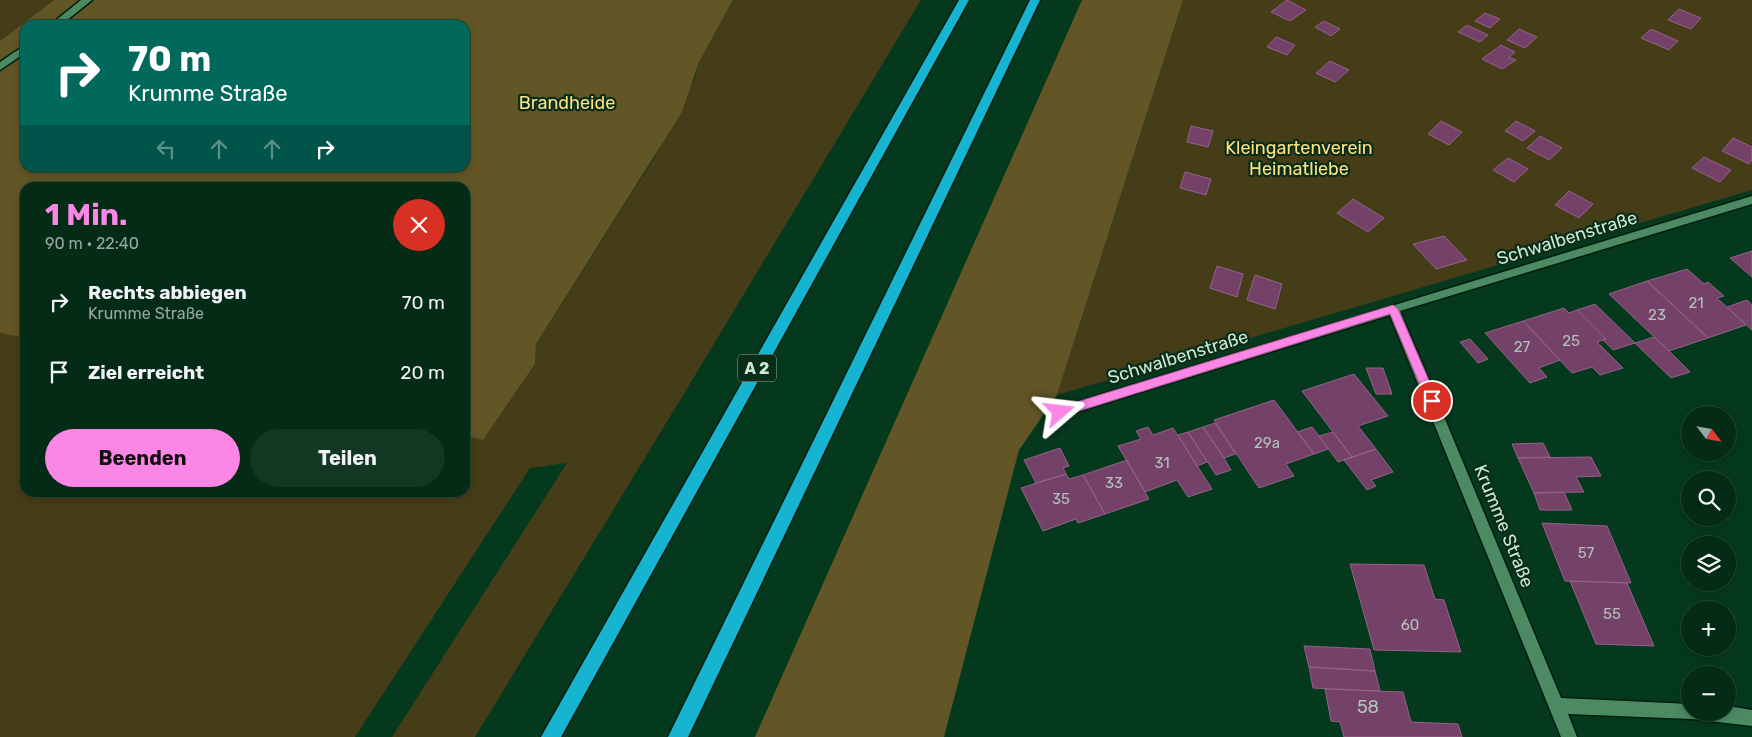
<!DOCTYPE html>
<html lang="de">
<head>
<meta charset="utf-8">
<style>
  body { margin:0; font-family:Rubik,sans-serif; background:#123723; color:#f1f3f6; height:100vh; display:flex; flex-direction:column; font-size:19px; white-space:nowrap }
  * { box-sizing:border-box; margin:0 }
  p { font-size:16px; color:#97a7a1 }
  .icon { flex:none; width:28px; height:28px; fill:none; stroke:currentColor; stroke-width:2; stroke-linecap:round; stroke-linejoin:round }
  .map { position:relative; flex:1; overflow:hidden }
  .details { position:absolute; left:20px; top:182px; width:450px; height:315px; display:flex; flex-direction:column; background:#042b16; border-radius:15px; box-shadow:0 2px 8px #0003,0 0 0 1px #254735 }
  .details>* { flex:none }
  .guide { position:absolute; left:20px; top:20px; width:450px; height:152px; border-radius:15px; box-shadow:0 2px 8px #0003,0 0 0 1px #254735; background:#00695c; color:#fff; overflow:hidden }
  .needle { width:32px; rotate:121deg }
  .tools { position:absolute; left:1681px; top:406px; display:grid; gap:10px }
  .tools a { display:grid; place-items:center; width:55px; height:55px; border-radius:50%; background:#042b16; box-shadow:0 2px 8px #0003,0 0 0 1px #254735; font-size:25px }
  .pin { position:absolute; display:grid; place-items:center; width:42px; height:42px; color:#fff; margin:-21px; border:2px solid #fff; border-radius:50%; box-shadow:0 1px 5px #0007 }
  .me { position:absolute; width:55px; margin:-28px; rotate:73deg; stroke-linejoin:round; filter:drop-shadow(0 0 4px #0008) }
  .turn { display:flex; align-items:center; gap:18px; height:105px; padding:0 25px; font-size:22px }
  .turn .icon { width:65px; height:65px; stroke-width:2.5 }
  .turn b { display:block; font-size:35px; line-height:42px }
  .lanes { display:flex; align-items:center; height:48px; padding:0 25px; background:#0003; justify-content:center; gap:25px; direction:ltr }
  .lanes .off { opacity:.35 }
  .round { display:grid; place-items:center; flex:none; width:52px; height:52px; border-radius:26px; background:#123723 }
  .overview { display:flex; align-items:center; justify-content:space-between; height:85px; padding:0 25px }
  h1 { font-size:30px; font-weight:700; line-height:38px; color:#fb86e5 }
  .cta { display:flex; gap:10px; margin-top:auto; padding:10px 25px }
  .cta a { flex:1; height:58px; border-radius:30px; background:#fb86e5; color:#111; font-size:20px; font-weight:700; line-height:58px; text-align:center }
  .cta a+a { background:#123723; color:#f1f3f6 }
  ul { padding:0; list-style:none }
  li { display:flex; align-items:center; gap:15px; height:70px; padding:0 25px }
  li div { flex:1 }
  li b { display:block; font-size:19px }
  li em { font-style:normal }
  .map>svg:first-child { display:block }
  .green { fill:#453c18 }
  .forest { fill:#625627; fill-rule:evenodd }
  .building { fill:#744269; stroke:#95618a }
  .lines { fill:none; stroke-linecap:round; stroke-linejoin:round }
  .lane-casing { stroke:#001e0c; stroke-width:3 }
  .street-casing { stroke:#001e0c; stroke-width:3 }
  .highway-casing { stroke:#001e0c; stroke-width:3 }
  .lane { fill:#4c8a64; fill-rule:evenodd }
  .street { fill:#4c8a64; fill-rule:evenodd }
  .highway { fill:#17b4d1; fill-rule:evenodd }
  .route { fill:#fb86e5; stroke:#a35795 }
  .labels { text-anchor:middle; stroke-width:4.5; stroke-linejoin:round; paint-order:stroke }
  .number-label { font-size:15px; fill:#b5c0b9 }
  .shield { fill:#0b2c19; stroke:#91b19c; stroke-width:1 }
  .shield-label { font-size:16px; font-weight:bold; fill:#cbead4 }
  .park-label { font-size:18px; fill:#fbe282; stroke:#0b2c19 }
  .street-label { font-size:18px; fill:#cbead4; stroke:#0b2c19 }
  .near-number-label { font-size:18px; fill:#b5c0b9 }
</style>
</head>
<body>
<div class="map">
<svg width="1752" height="737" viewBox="0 0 1752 737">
  <rect width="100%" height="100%" fill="#05391e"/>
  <!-- green -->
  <path class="green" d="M0,0H54L0,41Z
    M733,0H921L682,397L475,737H392L567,463L530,468L355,737H0V333L25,338V492H465V436L483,440L535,364L536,344L654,158L694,80L699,62Z
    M1183,0H1752V190L1057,395Z"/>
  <!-- forest -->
  <path class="forest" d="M54,0H733L699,62L682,112L536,344L535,364L483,440L465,436V188H25V338L0,333V41ZM25,25H465V168H25Z
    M1082,0H1183L1057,395L1019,450L944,737H755Z"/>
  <!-- building -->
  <path class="building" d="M1287,0L1306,10L1290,21L1271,12Z
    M1679,9L1701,18L1691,29L1668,20Z
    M1485,13L1500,19L1490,28L1475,21Z
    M1324,21L1340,29L1331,36L1315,27Z
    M1467,25L1488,35L1480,42L1458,32Z
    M1519,29L1537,37L1525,48L1507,40Z
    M1651,29L1678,41L1669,50L1641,38Z
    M1276,37L1295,45L1287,55L1267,47Z
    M1501,45L1515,52L1509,57L1516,60L1502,69L1482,59Z
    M1330,61L1349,70L1335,82L1316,73Z
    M1441,121L1462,132L1449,145L1428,134Z
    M1516,121L1535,131L1523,141L1505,131Z
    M1191,126L1213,131L1208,147L1187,142Z
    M1540,136L1562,148L1549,160L1527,148Z
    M1733,138L1752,147V160L1749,164L1722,151Z
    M1704,157L1731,170L1720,182L1692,168Z
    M1508,158L1528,169L1514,182L1493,170Z
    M1185,172L1211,179L1206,195L1180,188Z
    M1569,191L1593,204L1579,218L1555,205Z
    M1353,199L1384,218L1368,232L1337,213Z
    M1444,236L1467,260L1436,269L1413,244Z
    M1752,251V277L1730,258Z
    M1217,266L1243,274L1237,297L1210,288Z
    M1687,269L1704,284L1708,282L1724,296L1717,298L1746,325L1708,338L1647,281Z
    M1255,275L1282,284L1275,309L1247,300Z
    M1647,281L1708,338L1669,351L1609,294Z
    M1747,300L1752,305V330L1727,307Z
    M1595,304L1635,343L1613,350L1603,340L1606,339L1577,310Z
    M1564,308L1569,313L1577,310L1606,339L1597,342L1623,368L1600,375L1592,367L1572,373L1523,321Z
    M1523,321L1560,360L1539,368L1547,377L1530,383L1485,333Z
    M1654,337L1669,351L1690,372L1671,378L1635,343Z
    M1470,339L1488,359L1478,363L1460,342Z
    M1366,368H1383L1392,394H1376Z
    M1354,374L1388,416L1358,426L1376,449L1352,457L1302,391Z
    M1274,400L1314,454L1286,464L1294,476L1259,488L1214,420Z
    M1215,423L1236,454L1224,458L1203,427Z
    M1148,427L1153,435L1173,428L1212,489L1188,497L1177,480L1145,492L1118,446L1141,439L1136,431Z
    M1203,427L1224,458L1231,470L1216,475L1188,432Z
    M1312,427L1319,436L1328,449L1314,454L1297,432Z
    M1188,432L1207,462L1197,466L1178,435Z
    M1333,432L1352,457L1338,462L1319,436Z
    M1543,443L1550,457L1518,458L1512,444Z
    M1060,448L1069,466L1063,468L1066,474L1036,483L1024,460Z
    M1376,449L1393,472L1371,480L1376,486L1367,490L1344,460Z
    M1591,457L1601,476L1576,477L1584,492L1534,493L1518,458Z
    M1127,460L1149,499L1105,514L1083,475Z
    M1066,474L1069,479L1083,475L1105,514L1078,523L1076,519L1043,531L1021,488Z
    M1564,492L1572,510H1540L1534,493Z
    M1542,523L1607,526L1631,583L1565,581Z
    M1350,564L1424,565L1435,599L1444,600L1461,652L1374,650Z
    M1570,581L1627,583L1654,646L1596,644Z
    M1304,646L1370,649L1375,671L1309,667Z
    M1309,667L1375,671L1380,691L1313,688Z
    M1325,689L1403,692L1411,722L1458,724L1462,737H1344L1340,722L1331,721Z"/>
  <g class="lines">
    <!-- lane casing -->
    <g class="lane-casing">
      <path id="lane" d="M81,0H92L61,25H50Z
        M25,45V53L0,70V62Z"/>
    </g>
    <!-- street casing -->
    <g class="street-casing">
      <path id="street" d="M1752,196V204L1400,311L1561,698L1690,704V712H1728V706L1752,710V726L1692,719L1568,714L1577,737H1561L1390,315L1060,417L1055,416L1054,412L1055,408L1060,407Z"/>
    </g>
    <!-- highway casing -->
    <g class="highway-casing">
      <path id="highway" d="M959,0H969L561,737H541Z
        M1030,0H1040L688,737H668Z"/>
    </g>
    <!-- lane -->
    <use href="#lane" class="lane"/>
    <!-- street -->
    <use href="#street" class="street"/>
    <!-- highway -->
    <use href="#highway" class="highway"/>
  </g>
  <!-- route -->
  <path class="route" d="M1393,305L1398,309L1438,401L1436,404H1428L1390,314L1060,417L1056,415L1054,412L1056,408L1060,407Z"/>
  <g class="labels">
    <!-- number labels -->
    <g class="number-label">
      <text x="1696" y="308">21</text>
      <text x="1657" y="320">23</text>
      <text x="1571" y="346">25</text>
      <text x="1522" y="352">27</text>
      <text x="1267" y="448">29a</text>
      <text x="1162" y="468">31</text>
      <text x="1114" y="488">33</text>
      <text x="1061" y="504">35</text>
      <text x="1586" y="558">57</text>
      <text x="1612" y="619">55</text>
      <text x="1410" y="630">60</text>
    </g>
    <!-- shield labels -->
    <rect class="shield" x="738" y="354.5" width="38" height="27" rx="4"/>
    <g class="shield-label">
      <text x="757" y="374">A 2</text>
    </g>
    <!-- park labels -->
    <g class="park-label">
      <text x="567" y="109">Brandheide</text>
      <text x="1299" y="154">Kleingartenverein<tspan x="1299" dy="21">Heimatliebe</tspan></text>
    </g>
    <!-- street labels -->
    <g class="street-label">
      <text transform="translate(1567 238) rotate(-17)" y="6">Schwalbenstraße</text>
      <text transform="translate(1178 357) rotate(-17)" y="6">Schwalbenstraße</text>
      <text transform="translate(1504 526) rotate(68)" y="6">Krumme Straße</text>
    </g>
    <!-- near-number labels -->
    <g class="near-number-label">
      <text x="1368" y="713">58</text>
    </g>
  </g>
</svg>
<div class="tools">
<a><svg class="needle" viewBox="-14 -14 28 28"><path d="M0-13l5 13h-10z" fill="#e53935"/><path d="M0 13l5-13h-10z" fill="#97a7a1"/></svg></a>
<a><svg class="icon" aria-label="search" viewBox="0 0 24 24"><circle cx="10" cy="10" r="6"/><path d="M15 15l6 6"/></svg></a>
<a><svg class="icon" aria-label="layers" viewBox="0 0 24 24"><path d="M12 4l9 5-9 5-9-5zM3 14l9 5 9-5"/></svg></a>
<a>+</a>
<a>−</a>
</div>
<div class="pin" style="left:1432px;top:401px;background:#d93025"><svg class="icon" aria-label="arrive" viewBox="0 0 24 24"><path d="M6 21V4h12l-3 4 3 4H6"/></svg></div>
<svg class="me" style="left:1060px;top:412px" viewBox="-20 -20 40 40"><path d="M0-17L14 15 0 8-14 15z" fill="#fb86e5" stroke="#fff" stroke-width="4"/></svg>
<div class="guide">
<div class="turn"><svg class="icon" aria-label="right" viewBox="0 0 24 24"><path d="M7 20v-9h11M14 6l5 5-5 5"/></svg><div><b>70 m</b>Krumme Straße</div></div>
<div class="lanes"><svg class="icon off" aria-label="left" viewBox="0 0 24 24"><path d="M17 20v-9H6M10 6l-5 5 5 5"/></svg><svg class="icon off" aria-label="ahead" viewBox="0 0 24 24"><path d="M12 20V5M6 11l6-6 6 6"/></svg><svg class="icon off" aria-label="ahead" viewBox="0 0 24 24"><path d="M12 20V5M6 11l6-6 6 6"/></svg><svg class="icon" aria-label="right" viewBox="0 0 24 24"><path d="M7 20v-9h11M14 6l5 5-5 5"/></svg></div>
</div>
<section class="details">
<div class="overview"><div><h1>1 Min.</h1><p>90 m · 22:40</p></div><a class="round" style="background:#d93025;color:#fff"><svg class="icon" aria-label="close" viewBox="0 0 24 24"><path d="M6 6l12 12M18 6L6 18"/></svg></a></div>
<ul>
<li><svg class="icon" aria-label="right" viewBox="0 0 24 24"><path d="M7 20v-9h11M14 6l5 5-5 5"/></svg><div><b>Rechts abbiegen</b><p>Krumme Straße</p></div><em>70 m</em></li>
<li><svg class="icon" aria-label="arrive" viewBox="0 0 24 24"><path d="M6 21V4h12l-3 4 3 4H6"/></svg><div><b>Ziel erreicht</b></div><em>20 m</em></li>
</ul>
<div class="cta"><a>Beenden</a><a>Teilen</a></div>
</section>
</div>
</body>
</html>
